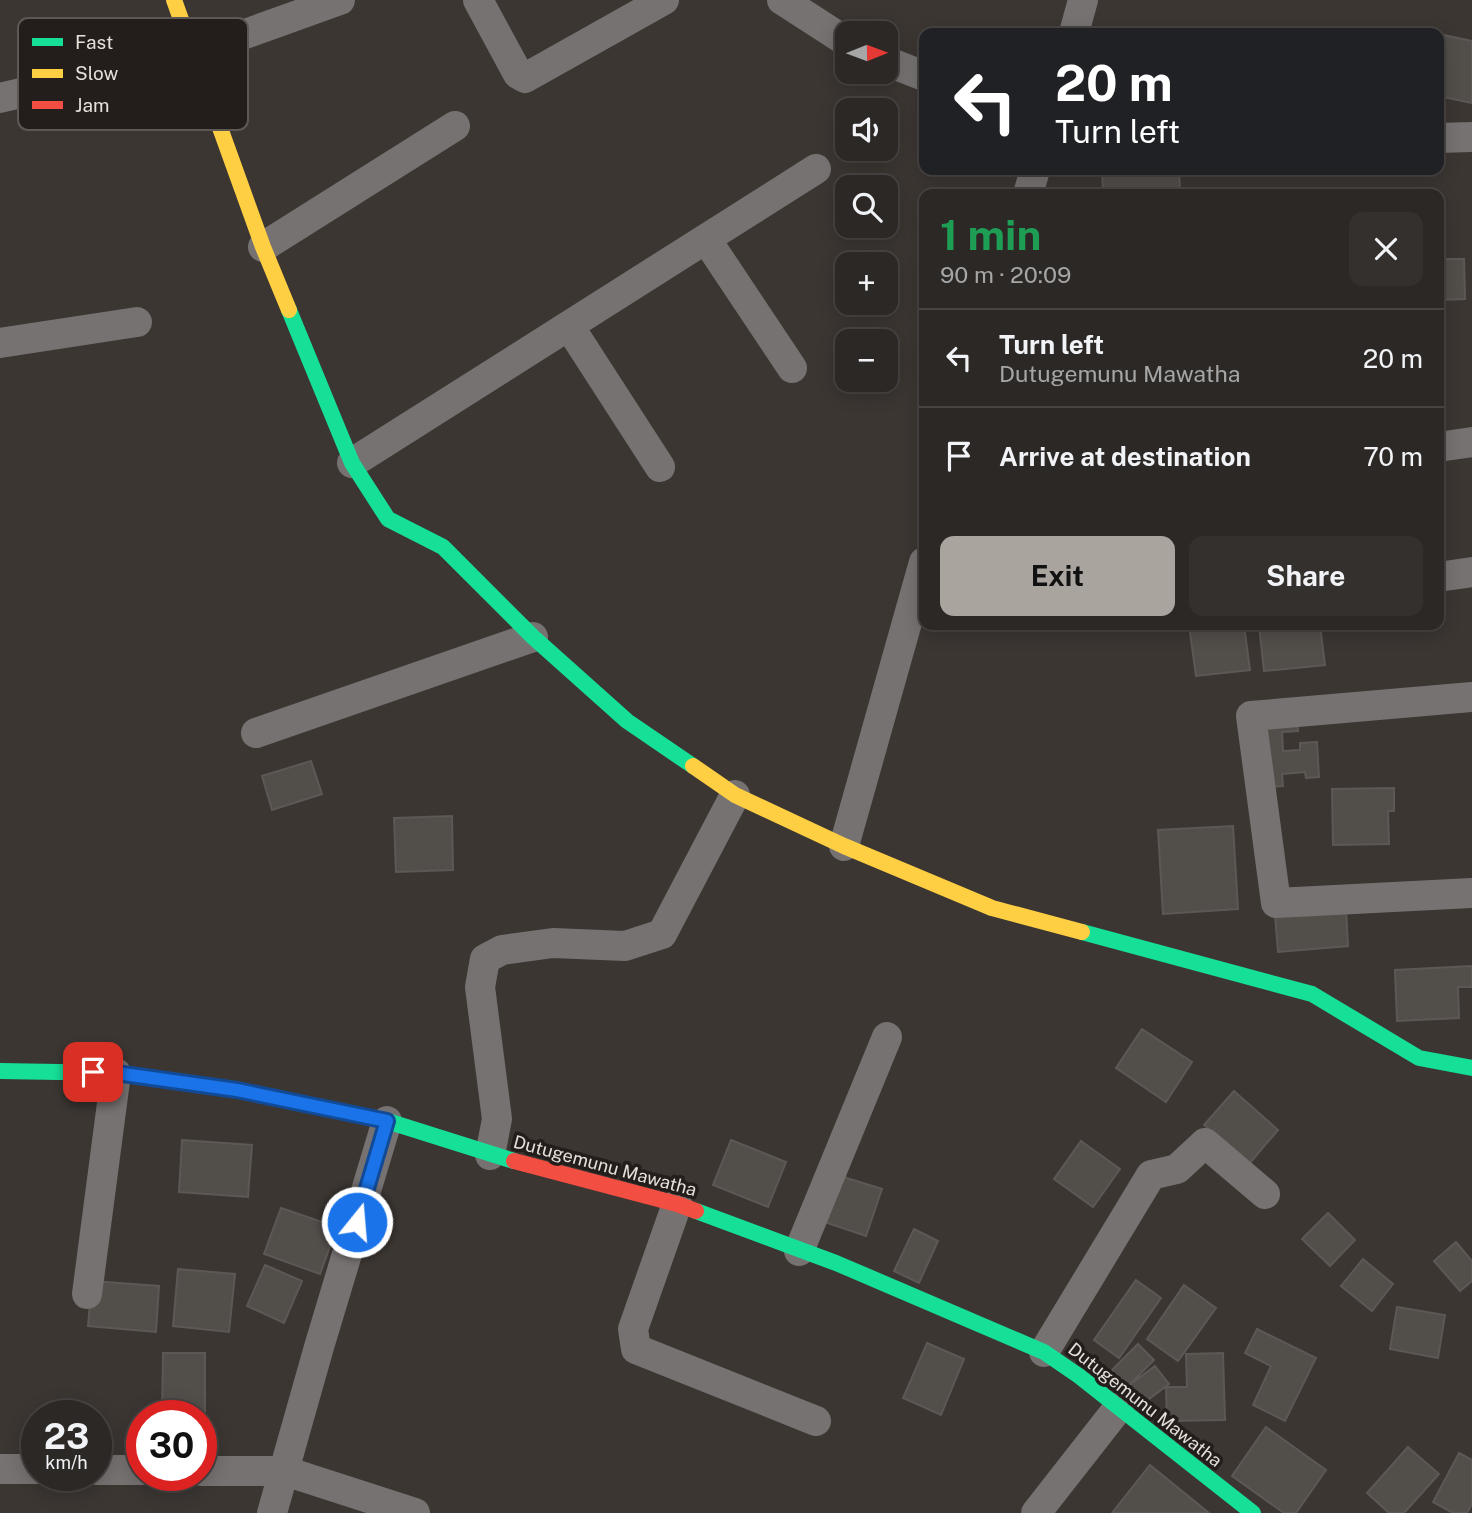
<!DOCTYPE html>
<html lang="en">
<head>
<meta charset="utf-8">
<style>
  body { margin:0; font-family:"Public Sans",sans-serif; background:#34302e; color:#f1f3f6; height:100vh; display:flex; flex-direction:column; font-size:26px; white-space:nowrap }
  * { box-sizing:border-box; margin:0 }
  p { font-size:23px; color:#a6a6a7 }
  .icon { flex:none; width:38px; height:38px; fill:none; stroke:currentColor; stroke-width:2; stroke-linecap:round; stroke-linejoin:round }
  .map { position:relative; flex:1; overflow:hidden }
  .panel { position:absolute; left:919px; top:189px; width:525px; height:441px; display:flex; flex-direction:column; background:#2c2826; border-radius:14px; box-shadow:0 4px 18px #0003,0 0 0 2px #484443 }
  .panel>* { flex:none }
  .hud { position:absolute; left:919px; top:28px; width:525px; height:147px; border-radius:14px; box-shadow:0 4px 18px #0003,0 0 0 2px #484443; background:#202124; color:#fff; overflow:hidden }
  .needle { width:46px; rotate:89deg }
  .tools { position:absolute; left:835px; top:21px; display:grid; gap:14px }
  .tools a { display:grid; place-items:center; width:63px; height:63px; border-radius:14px; background:#2c2826; box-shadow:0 4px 18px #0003,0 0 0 2px #484443; font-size:35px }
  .speed { position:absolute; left:21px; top:1400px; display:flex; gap:14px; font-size:35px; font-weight:700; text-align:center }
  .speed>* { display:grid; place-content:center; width:91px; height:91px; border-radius:50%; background:#2c2826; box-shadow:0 4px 18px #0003,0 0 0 2px #484443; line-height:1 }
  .speed small { font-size:18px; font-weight:400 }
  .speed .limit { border:10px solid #d22; background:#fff; color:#111 }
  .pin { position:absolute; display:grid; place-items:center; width:60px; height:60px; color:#fff; margin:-30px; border-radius:14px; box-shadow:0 4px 10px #0006 }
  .me { position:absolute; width:77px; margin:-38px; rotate:17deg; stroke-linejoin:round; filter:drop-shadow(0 0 5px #0008) }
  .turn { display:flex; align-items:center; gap:24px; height:147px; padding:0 21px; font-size:32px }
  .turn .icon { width:91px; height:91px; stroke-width:2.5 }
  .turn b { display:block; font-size:49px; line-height:60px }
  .round { display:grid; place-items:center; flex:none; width:74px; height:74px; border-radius:14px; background:#34302e }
  .overview { display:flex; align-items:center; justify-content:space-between; height:119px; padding:0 21px }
  h1 { font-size:42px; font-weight:700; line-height:52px; color:#1e9e55 }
  .button { display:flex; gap:14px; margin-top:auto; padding:14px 21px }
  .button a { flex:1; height:80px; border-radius:14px; background:#aaa49f; color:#111; font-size:28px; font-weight:700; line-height:80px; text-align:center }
  .button a+a { background:#34302e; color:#f1f3f6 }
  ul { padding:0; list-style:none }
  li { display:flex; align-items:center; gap:21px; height:98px; padding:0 21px; border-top:2px solid #484443 }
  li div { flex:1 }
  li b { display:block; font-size:26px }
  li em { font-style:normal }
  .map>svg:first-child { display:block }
  .building { fill:#524e4a; stroke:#5d5855; stroke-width:2 }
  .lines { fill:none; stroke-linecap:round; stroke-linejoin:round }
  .street { stroke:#777272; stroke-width:30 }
  .fast { stroke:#16e098; stroke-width:16 }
  .slow { stroke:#ffcf43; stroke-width:16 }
  .jam { stroke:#f24e42; stroke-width:16 }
  .route-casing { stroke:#114b97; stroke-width:18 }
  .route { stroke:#1a73e8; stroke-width:12 }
  .labels { text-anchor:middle; stroke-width:7; stroke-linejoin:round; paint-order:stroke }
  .street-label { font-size:18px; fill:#e6e0da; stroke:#231e1b }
  .key { fill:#231e1b; stroke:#5e5854; stroke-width:2 }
  .key-label { font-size:19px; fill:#e6e0da }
</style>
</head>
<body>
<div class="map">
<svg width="1472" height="1513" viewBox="0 0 1472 1513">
  <rect width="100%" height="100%" fill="#3b3632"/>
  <!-- building -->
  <path class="building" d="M1444,35L1472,41V103L1438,96V62Z
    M1102,170H1179L1180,189L1103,192Z
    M1438,259H1464L1465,299L1438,300Z
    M1189,625H1244L1250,670L1196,676Z
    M1259,625H1320L1325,665L1264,671Z
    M1297,717L1298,731L1282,732L1283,751L1300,750V743L1317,742L1319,777L1306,778L1305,772L1282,774L1283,786L1264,787L1260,719Z
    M311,761L322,794L272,810L262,776Z
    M1394,788V811H1388L1389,844L1333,845L1332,789Z
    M452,816L453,870L396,872L394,818Z
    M1233,826L1238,909L1163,914L1158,830Z
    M1346,909L1348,946L1278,952L1275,915Z
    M1472,966V987H1458L1459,1018L1397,1021L1395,970Z
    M1142,1029L1192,1062L1166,1102L1116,1068Z
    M1234,1091L1278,1130L1249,1164L1204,1125Z
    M182,1140L252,1145L248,1197L179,1192Z
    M731,1140L786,1162L768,1207L713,1185Z
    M1081,1141L1120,1169L1093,1207L1054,1179Z
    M834,1174L882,1189L866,1236L819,1220Z
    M281,1208L337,1227L320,1274L264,1254Z
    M1328,1213L1355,1240L1330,1266L1302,1239Z
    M914,1229L938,1241L919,1283L894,1271Z
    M1456,1242L1472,1261V1281L1460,1291L1434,1261Z
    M1363,1259L1393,1284L1372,1311L1341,1286Z
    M265,1265L302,1281L284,1323L247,1306Z
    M178,1269L235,1274L229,1332L173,1326Z
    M1136,1280L1161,1298L1119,1358L1094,1340Z
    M92,1281L159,1286L156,1332L88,1326Z
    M1184,1285L1216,1308L1178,1361L1147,1339Z
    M1397,1307L1445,1315L1438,1358L1390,1349Z
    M1257,1329L1316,1358L1285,1421L1253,1405L1271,1366L1245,1353Z
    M927,1343L964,1359L941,1415L903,1398Z
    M1138,1344L1154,1360L1128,1386L1112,1370Z
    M163,1353H205V1421H201V1416H162Z
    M1223,1353L1225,1420L1167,1421L1166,1387H1187L1186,1354Z
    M1155,1366L1169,1384L1141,1405L1127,1387Z
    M1266,1427L1326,1470L1296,1513H1284L1232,1476Z
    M1408,1447L1439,1474L1404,1513H1389L1367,1493Z
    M1459,1453L1472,1460V1504L1467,1513H1453L1433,1502Z
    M1150,1465L1209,1513H1112Z"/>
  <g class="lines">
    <!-- street -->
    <path class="street" d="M478,0L518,74L525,78L664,0
      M782,0L847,42
      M1074,33L1083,0
      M192,53L340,0
      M886,61L924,76
      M0,98L133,67
      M1438,138L1472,137
      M1028,194L1035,170
      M706,239L792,368
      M263,247L455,126
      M569,326L660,467
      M0,343L137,322
      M1438,447L1472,442
      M352,463L816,169
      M1438,577L1472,572
      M1472,697L1251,716L1276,903L1472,893
      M256,733L533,637
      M844,846L924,562
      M490,1155L497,1119L480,987L485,959L502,950L553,943L625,946L662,934L735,795
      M677,1204L633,1329L636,1349L816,1421
      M799,1251L887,1037
      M87,1294L116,1073
      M1044,1352L1151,1175L1177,1169L1205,1143L1265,1194
      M0,1469H37
      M96,1470H142
      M201,1471H285L415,1513
      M272,1513L319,1347L387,1121
      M1036,1513L1119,1407"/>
    <!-- fast -->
    <path class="fast" d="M289,310L352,463L388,519L443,547L533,637L627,721L693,766
      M1082,932L1312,994L1419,1058L1472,1068
      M0,1071L116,1073L238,1090L387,1121L514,1161
      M696,1211L836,1263L1044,1352L1079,1376L1253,1513"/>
    <!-- slow -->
    <path class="slow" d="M174,0L263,247L289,310
      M693,766L735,795L844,846L992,908L1082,932"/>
    <!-- jam -->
    <path class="jam" d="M514,1161L677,1204L696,1211"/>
  </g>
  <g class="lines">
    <!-- route casing -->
    <g class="route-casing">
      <path id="route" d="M93,1072L116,1073L237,1090L387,1121L357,1222"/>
    </g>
    <!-- route -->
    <use href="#route" class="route"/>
  </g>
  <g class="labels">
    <!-- street labels -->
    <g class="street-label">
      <text transform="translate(605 1166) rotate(15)" y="6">Dutugemunu Mawatha</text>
      <text transform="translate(1145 1405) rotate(38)" y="6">Dutugemunu Mawatha</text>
    </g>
  </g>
  <!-- legend -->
  <rect x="18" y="18" width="230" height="112" rx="10" class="key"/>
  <rect x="32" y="38" width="31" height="8" fill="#16e098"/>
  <rect x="32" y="69" width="31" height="9" fill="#ffcf43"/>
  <rect x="32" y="101" width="31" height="8" fill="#f24e42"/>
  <g class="key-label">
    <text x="75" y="49">Fast</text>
    <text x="75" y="80">Slow</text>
    <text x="75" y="112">Jam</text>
  </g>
</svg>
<div class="tools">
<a><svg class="needle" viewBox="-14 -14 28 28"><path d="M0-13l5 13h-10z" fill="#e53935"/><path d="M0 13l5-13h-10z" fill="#a6a6a7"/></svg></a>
<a><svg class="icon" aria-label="sound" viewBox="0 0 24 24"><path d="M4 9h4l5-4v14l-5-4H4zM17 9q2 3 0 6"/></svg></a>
<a><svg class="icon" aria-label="search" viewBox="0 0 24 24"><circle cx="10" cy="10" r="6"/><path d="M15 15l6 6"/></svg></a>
<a>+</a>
<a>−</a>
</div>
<div class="speed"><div>23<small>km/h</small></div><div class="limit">30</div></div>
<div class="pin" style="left:93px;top:1072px;background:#d93025"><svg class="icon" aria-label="arrive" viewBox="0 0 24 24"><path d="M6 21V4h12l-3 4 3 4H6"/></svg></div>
<svg class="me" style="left:357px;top:1222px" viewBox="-20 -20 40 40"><circle r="17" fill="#1a73e8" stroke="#fff" stroke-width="3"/><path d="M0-11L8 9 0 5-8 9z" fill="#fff"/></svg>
<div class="hud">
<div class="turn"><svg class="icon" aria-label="left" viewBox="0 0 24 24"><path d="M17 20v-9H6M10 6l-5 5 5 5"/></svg><div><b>20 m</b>Turn left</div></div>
</div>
<section class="panel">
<div class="overview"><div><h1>1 min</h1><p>90 m · 20:09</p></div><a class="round"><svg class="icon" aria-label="close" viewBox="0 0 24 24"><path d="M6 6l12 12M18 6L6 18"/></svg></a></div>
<ul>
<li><svg class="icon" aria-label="left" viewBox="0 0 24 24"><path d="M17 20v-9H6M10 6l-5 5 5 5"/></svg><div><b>Turn left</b><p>Dutugemunu Mawatha</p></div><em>20 m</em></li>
<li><svg class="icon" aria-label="arrive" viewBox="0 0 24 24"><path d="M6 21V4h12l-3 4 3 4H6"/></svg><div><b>Arrive at destination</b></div><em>70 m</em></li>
</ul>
<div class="button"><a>Exit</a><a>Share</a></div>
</section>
</div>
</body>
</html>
